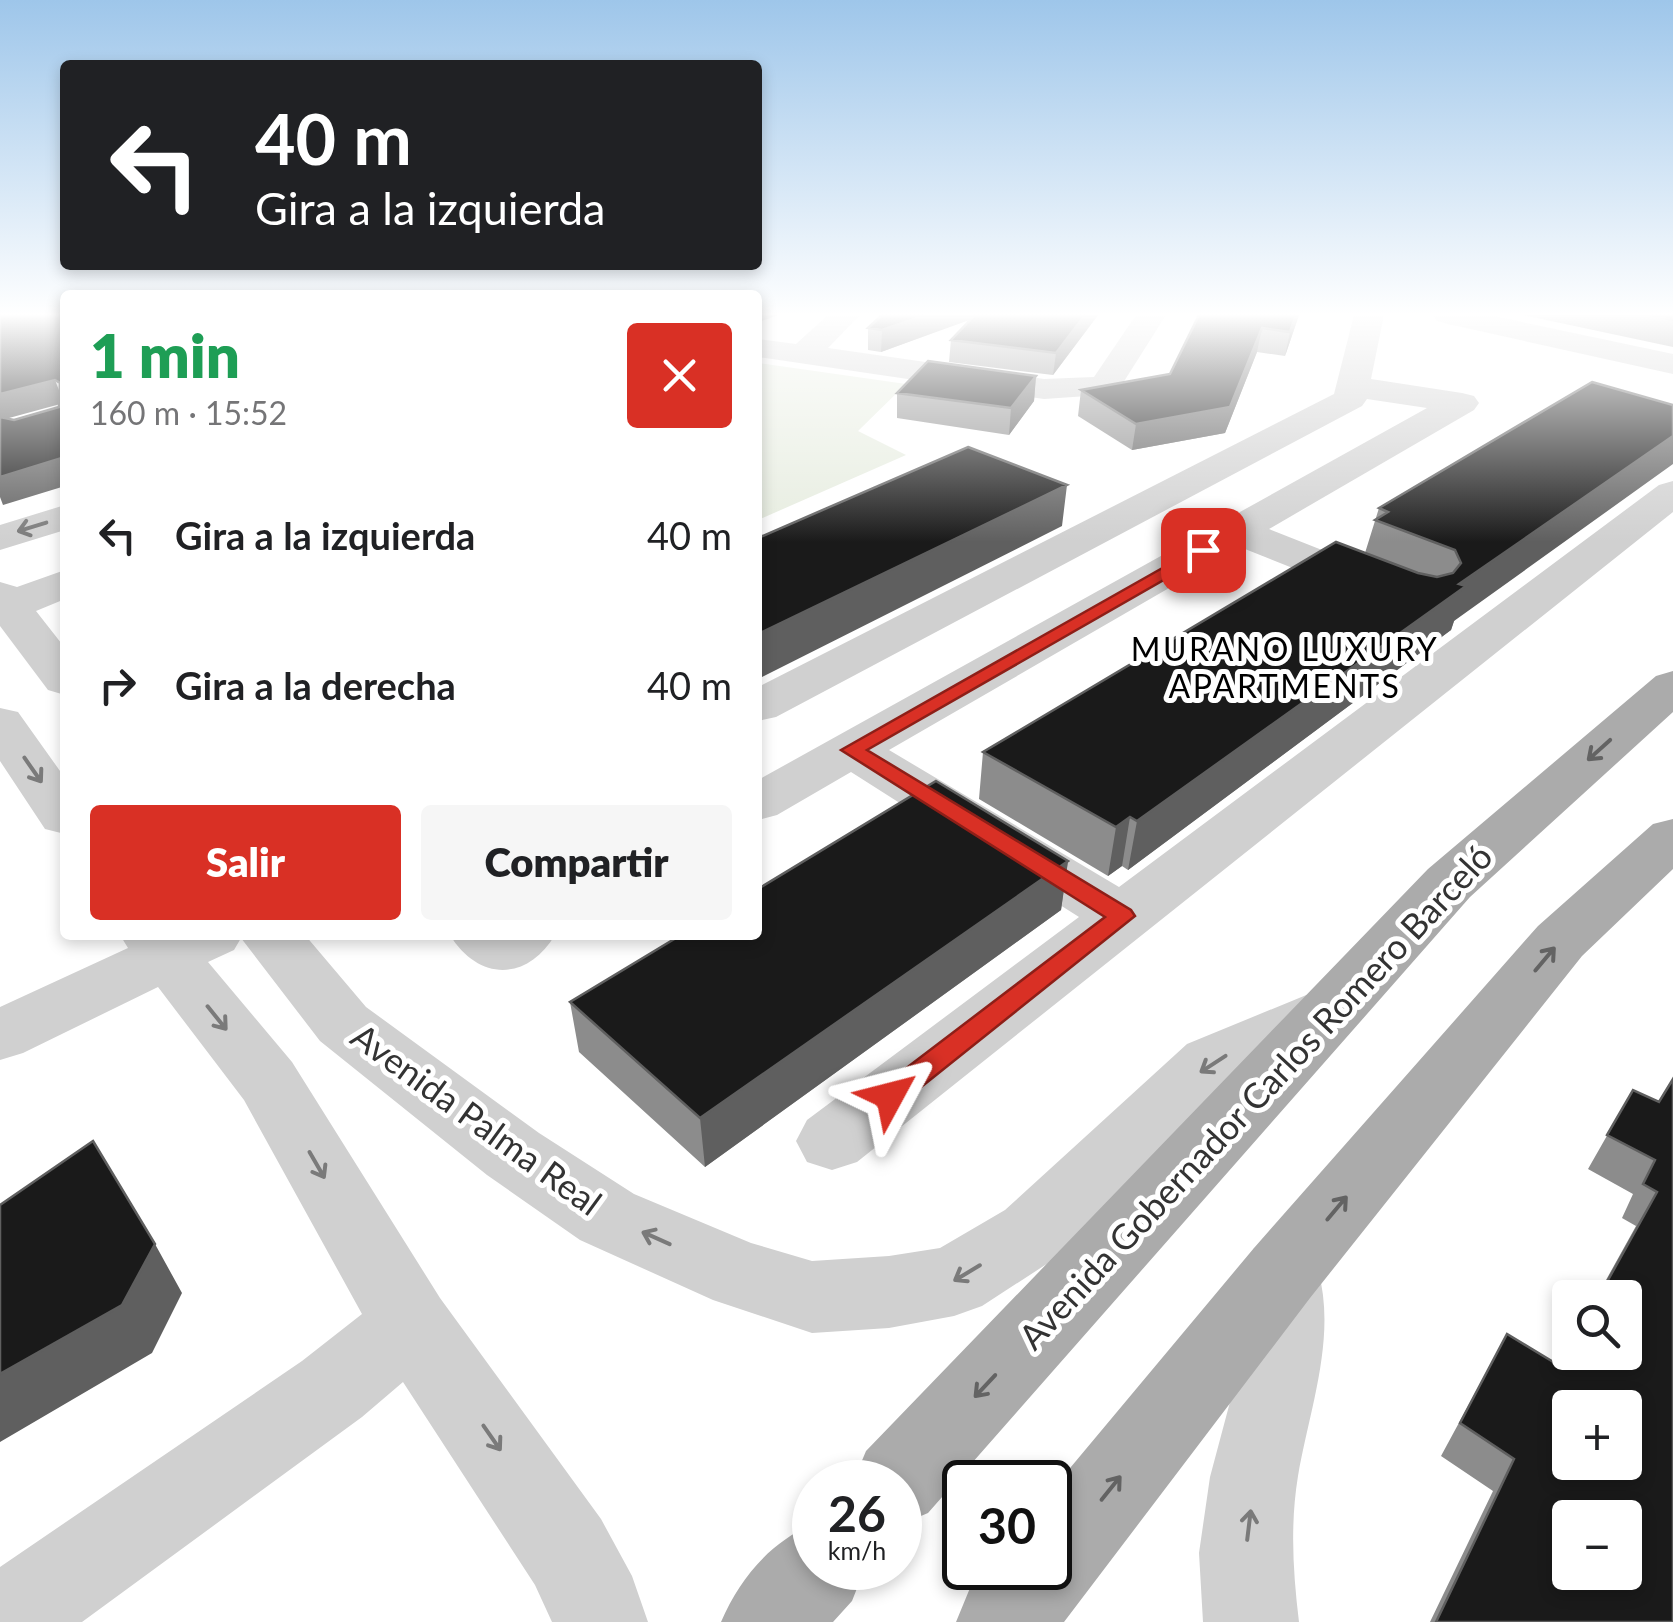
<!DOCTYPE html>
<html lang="es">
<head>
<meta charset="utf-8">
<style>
  body { margin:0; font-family:Lato,sans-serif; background:#f6f6f6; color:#202124; height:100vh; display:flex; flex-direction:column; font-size:38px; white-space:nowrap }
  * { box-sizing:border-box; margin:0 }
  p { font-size:32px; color:#757577 }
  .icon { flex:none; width:55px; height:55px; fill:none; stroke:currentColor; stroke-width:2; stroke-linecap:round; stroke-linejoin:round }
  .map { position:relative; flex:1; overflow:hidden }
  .drawer { position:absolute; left:60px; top:290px; width:702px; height:650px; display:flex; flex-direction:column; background:#fff; border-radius:10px; box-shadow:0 5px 15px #0003 }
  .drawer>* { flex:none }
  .top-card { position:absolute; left:60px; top:60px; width:702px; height:210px; border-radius:10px; box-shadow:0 5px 15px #0003; background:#202124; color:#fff; overflow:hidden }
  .controls { position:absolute; left:1552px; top:1280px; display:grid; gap:20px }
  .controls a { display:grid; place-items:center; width:90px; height:90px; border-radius:10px; background:#fff; box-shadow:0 5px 15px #0003; font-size:50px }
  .speed { position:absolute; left:792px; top:1460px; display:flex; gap:20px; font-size:50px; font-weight:700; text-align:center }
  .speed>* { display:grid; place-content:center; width:130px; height:130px; border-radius:50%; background:#fff; box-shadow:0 5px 15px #0003; line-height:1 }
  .speed small { font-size:25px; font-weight:400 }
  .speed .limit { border:5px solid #111; border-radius:15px; background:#fff; color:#111 }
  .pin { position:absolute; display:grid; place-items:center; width:85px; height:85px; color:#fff; margin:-42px; border-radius:20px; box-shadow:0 5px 15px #0006 }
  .me { position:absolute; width:110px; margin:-55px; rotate:52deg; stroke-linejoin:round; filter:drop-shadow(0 0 8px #0008) }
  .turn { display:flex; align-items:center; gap:35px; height:210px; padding:0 30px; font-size:45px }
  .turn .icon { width:130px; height:130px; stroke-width:2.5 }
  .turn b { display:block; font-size:70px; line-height:85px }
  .round { display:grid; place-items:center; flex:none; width:105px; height:105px; border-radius:10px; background:#f6f6f6 }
  .overview { display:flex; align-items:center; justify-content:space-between; height:170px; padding:0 30px }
  h1 { font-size:60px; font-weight:800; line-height:75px; color:#1e9e55 }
  .cta { display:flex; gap:20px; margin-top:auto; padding:20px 30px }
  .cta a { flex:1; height:115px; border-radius:10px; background:#d93025; color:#fff; font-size:40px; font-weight:800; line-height:115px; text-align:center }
  .cta a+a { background:#f6f6f6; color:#202124 }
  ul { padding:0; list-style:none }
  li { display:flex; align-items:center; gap:30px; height:150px; padding:0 30px }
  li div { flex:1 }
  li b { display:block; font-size:38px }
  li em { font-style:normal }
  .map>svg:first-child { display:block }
  .green { fill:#e6ecdf }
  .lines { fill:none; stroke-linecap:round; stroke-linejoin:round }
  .minor { fill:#d0d0d0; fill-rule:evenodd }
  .major { fill:#ababab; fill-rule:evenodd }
  .wall { fill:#8c8c8c }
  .shaded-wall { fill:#5f5f5f }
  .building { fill:#1a1a1a; stroke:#5f5f5f; stroke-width:2.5; fill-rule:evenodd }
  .oneway { stroke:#7a7a7a }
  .oneway2 { stroke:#636363 }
  .route { fill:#d93025; stroke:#8d1f18; stroke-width:2.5 }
  .labels { text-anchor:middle; stroke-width:10; stroke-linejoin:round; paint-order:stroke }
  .neighbourhood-label { font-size:32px; letter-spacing:2.5px; fill:#000; stroke:#fff }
  .near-street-label { font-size:35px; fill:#333; stroke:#fff }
</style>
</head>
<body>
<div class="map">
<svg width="1673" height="1622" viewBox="0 0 1673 1622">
  <rect width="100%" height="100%" fill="#fff"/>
  <!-- green -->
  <path class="green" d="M758,363L906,384L858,431L906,455L758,520Z"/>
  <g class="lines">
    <!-- minor -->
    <path class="minor" d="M828,315H860L828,348L1044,379L1094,377L1136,315H1166L1116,394L1044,399L758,357V339L796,344Z
      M1354,315H1384L1371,379L1462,393L1474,396L1479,403L1474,410L1269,529L1393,578L1400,587L1393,596L1378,600L1363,596L1240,547L889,750L1119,887L1659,485L1673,481V512L857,1162L832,1170L807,1162L796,1141L807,1120L1079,917L851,772L777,815L758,820V780L1427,408L1367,399L1362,406L776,717L758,721V687L1334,394Z
      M1433,315H1489L1673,354V374L1448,324L1437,321Z
      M65,505V530L0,550V525Z
      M65,570V599L36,611L65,648V695L48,690L0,626V582L17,587Z
      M0,708L18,712L65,778V834L45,829L0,761Z
      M120,935H305L366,1007L539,1133L634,1194L751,1243L812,1261L889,1256L940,1248L1005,1210L1187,1044L1333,984L1356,991L1365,1008L1356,1025L1235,1080L1059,1256L982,1306L954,1316L889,1328L812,1333L713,1300L580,1240L487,1175L320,1041L241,938L234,950L208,962L292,1062L440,1298L601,1519L632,1576L648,1622H552L535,1585L403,1382L362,1417L82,1622H0V1567L302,1361L362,1314L244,1100L158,987L23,1053L0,1060V1007L128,948Z
      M450,935H555C527,982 478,981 450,935Z
      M1282,1238L1310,1248C1343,1321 1311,1401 1298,1476C1290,1525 1293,1572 1299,1622H1203L1199,1553L1210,1477L1242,1357L1243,1273L1254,1248Z"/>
    <!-- major -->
    <path class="major" d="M1673,671V712L1470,897L928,1513L900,1525V1482H853L866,1451L1428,869L1656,676Z
      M1673,819V869L1582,956L1310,1298L1064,1622H956L970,1588L988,1568H1050V1492L1254,1248L1538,926L1653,824Z
      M815,1523V1568H865L852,1601L833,1622H721C740,1578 770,1542 815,1523Z"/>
  </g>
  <!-- wall -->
  <path class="wall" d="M882,315H1098L1053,375L949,362L951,340L970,319L881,352L868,350V328Z
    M1199,315H1299L1285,356L1257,352L1225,433L1132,450L1078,416L1081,390L1170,374Z
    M1523,315H1673V347Z
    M1036,376L1034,401L1009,435L897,418V393Z
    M1592,382L1454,621L1451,630L1128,870L1122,866L1108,876L979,799L983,752L1365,553L1379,508Z
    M1068,861L1061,910L705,1167L579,1052L570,1002Z
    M1633,1090L1659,1102L1673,1622H1430L1493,1491L1441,1456L1507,1334L1558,1365L1570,1343V1352L1625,1298H1596L1636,1226L1622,1218L1633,1194L1588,1169Z"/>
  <!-- shaded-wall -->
  <path class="shaded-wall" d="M758,315H779L758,322Z
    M926,315H983L881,352L882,330Z
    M1085,315H1098L1053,375L1056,353Z
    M1296,315H1299L1285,356L1290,332Z
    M1262,328L1257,352L1225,433L1132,450L1136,424Z
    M1036,376L1034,401L1009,435L1011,408Z
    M55,380L64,403L9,418L0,427V394Z
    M1673,436V464L1454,621L1451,630L1128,870L1137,821L1459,584Z
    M65,457V486L3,505L0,497V477Z
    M1067,485L1062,526L758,679V634Z
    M1130,817L1122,866L1108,876L1116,827Z
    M1068,861L1061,910L705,1167L700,1118Z
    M155,1244L182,1293L152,1353L0,1442V1374Z"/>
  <!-- building -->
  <path class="building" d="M0,315H65V457L0,477V417L14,420L59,407L60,383L55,380L0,394Z
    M882,315H926L882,330L868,328Z
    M975,315H1085L1056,353L951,340Z
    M1199,315H1296L1290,332L1262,328L1230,407L1136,424L1081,390L1170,374Z
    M1649,315H1673V320Z
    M928,361L1036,376L1011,408L897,393Z
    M1592,382L1673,405V436L1459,584L1466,586L1137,821L1130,817L1116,827L983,752L1336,542L1418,573L1437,577L1453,573L1461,563L1455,550L1375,520L1388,512L1379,508Z
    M968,447L1067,485L758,634V538Z
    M936,781L1068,861L700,1118L570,1002L681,935H758V889Z
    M1673,1079V1622H1436L1514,1459L1460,1423L1507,1334L1560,1366L1570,1348V1352H1625V1298H1598L1657,1192L1643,1184L1655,1160L1607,1135L1633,1090L1659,1102ZM1570,1408H1625V1462H1570ZM1570,1518H1625V1572H1570Z
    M93,1141L155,1244L122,1305L0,1374V1205Z"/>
  <!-- one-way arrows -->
  <defs><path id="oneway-shaft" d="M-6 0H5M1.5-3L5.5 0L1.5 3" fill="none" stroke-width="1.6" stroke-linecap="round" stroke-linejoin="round" transform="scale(2.5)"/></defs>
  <g class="oneway">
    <use href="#oneway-shaft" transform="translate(32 527) rotate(163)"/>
    <use href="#oneway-shaft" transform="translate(33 770) rotate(55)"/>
    <use href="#oneway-shaft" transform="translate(217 1018) rotate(51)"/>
    <use href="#oneway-shaft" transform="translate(1213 1064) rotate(147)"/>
    <use href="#oneway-shaft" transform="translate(317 1165) rotate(60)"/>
    <use href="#oneway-shaft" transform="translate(656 1238) rotate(-156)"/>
    <use href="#oneway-shaft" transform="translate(967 1273) rotate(149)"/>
    <use href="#oneway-shaft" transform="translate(492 1438) rotate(55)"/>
    <use href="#oneway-shaft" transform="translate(1249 1525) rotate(-83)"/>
  </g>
  <g class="oneway2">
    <use href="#oneway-shaft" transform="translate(1599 750) rotate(138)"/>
    <use href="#oneway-shaft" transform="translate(1545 959) rotate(-50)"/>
    <use href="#oneway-shaft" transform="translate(1337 1208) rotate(-50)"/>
    <use href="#oneway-shaft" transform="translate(985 1386) rotate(133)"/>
    <use href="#oneway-shaft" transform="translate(1111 1488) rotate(-51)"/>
  </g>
  <!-- sky -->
  <linearGradient id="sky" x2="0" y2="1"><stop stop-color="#9ec6ea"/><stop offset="0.58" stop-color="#fff"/><stop offset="1" stop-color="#fff" stop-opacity="0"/></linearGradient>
  <rect width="1673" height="542" fill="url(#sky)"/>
  <!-- route -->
  <path class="route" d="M1203,545L1209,547V554L867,750L1131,910L1135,916L900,1104L890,1108L880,1104L876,1096L880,1088L1105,917L841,750Z"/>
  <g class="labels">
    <!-- neighbourhood labels -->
    <g class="neighbourhood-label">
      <text x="1285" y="661">MURANO LUXURY<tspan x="1285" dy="37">APARTMENTS</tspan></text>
    </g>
    <!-- near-street labels -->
    <g class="near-street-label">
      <text transform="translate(1256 1097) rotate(-47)" y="12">Avenida Gobernador Carlos Romero Barceló</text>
      <text transform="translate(476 1120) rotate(36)" y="12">Avenida Palma Real</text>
    </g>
  </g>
</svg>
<div class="controls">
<a><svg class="icon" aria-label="search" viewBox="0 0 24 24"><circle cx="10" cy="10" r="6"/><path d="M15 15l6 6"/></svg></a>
<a>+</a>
<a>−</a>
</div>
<div class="speed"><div>26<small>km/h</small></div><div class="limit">30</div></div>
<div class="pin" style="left:1203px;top:550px;background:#d93025"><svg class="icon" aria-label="arrive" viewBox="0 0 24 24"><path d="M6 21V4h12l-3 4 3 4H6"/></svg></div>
<svg class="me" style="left:890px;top:1096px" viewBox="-20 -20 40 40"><path d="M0-17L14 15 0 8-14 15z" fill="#d93025" stroke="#fff" stroke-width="4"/></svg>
<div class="top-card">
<div class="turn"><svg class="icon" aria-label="left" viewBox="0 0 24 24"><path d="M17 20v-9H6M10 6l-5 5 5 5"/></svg><div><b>40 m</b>Gira a la izquierda</div></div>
</div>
<section class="drawer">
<div class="overview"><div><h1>1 min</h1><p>160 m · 15:52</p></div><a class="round" style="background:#d93025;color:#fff"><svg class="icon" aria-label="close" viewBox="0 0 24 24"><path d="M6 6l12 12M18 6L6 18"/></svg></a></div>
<ul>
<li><svg class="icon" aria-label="left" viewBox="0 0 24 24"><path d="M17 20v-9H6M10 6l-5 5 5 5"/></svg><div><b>Gira a la izquierda</b></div><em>40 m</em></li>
<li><svg class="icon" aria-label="right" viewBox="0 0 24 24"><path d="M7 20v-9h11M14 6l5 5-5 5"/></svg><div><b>Gira a la derecha</b></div><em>40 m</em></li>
</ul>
<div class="cta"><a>Salir</a><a>Compartir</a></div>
</section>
</div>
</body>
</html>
